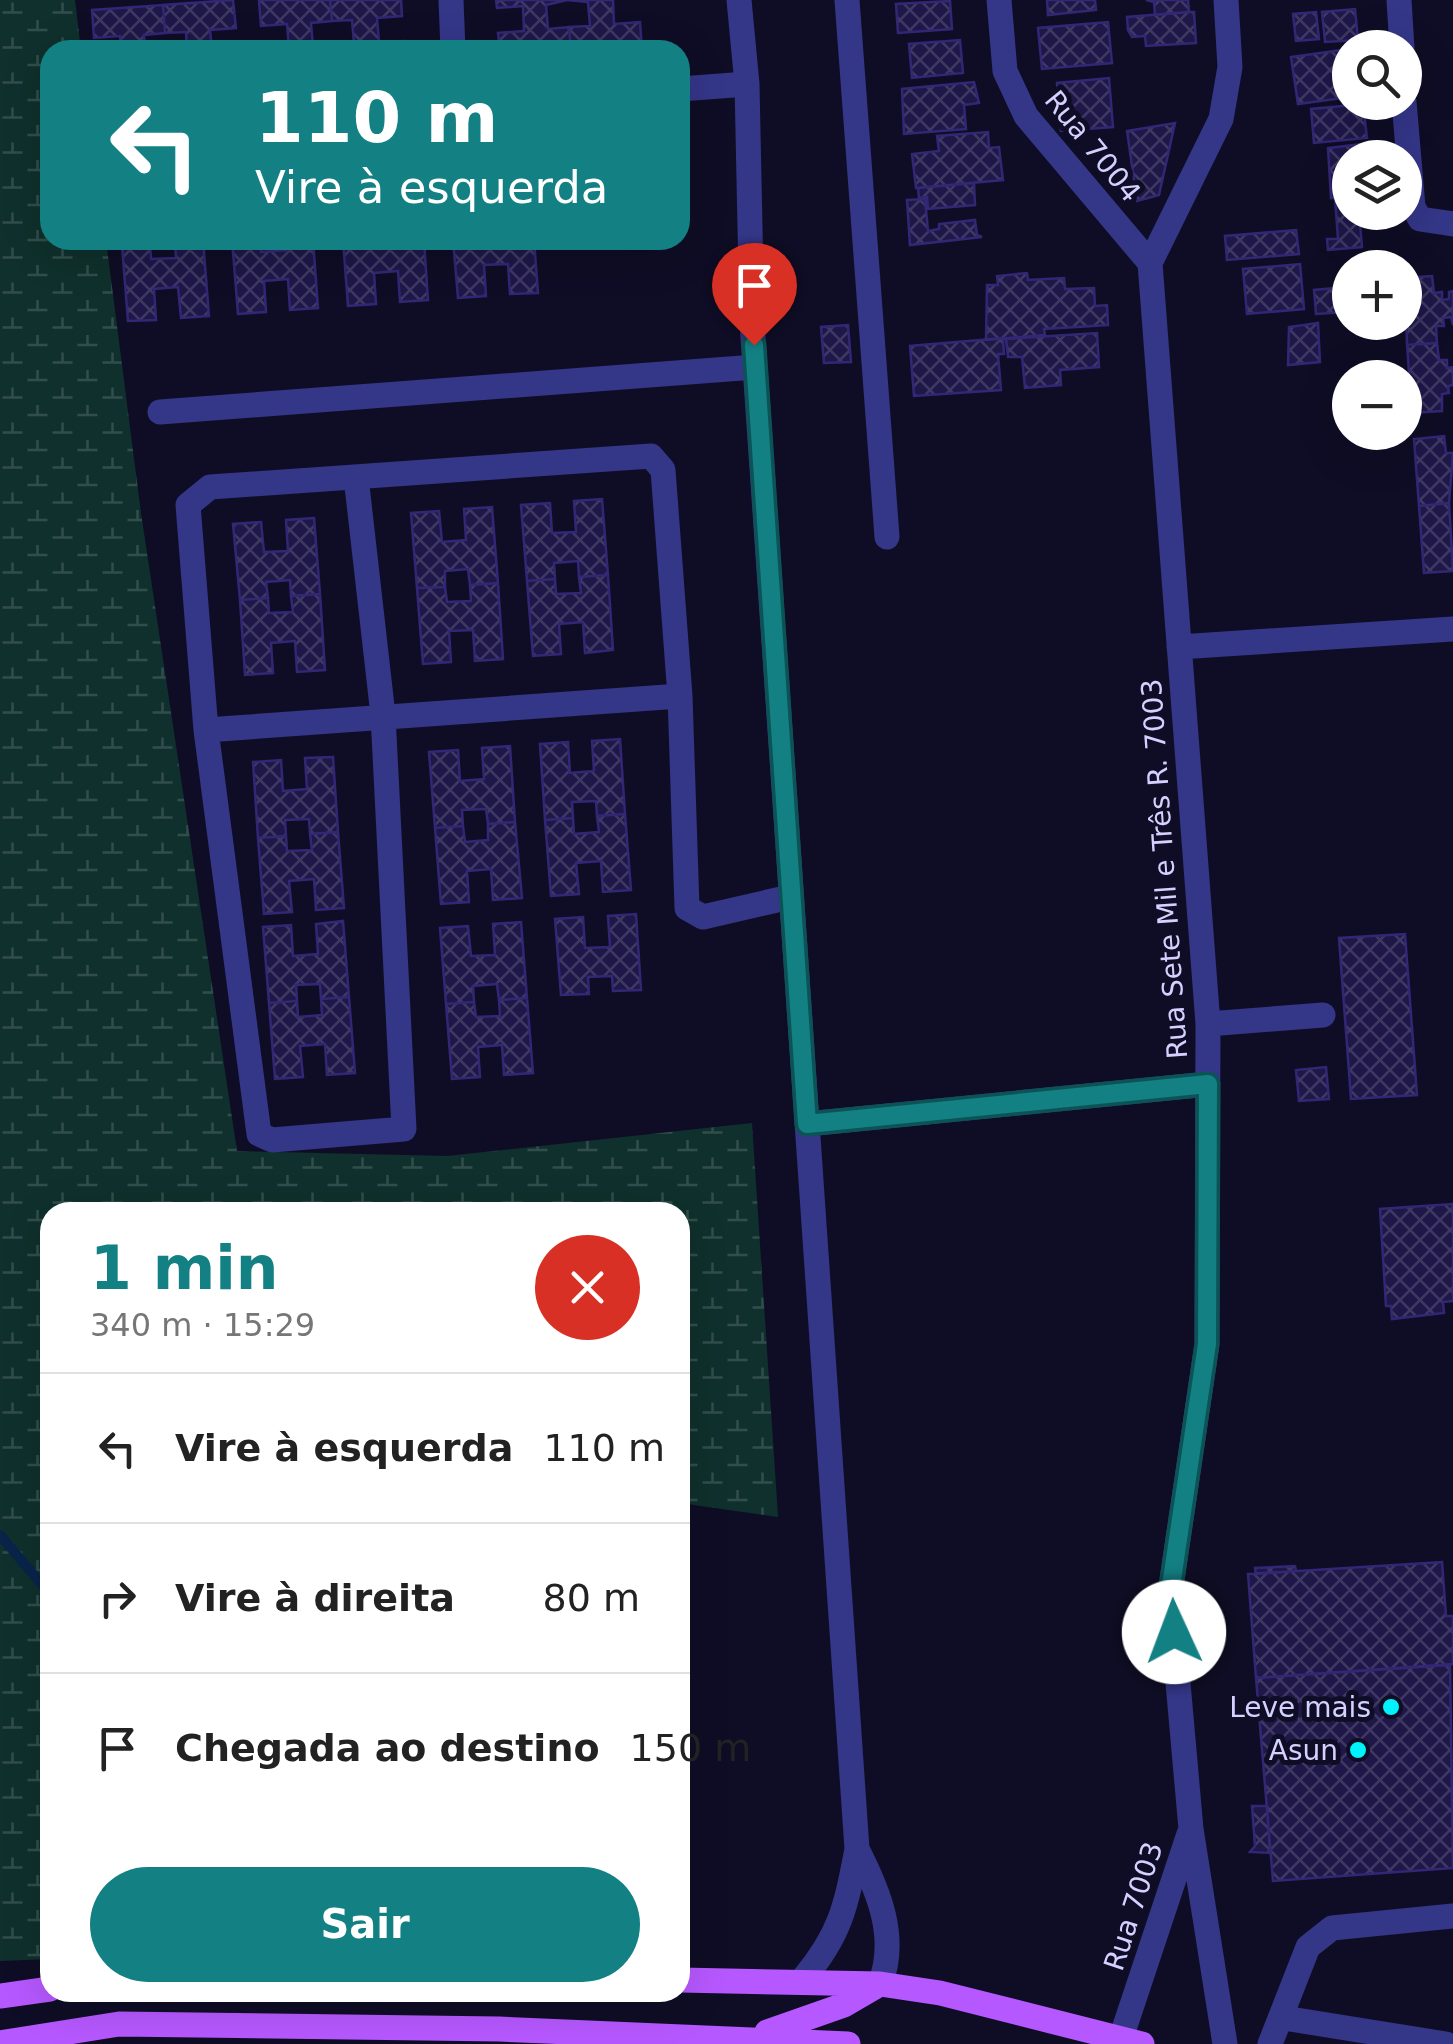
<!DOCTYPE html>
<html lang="pt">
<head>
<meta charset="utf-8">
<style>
  body { margin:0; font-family:"DejaVu Sans",sans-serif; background:#f2f2f2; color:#222; height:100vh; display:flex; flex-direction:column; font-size:38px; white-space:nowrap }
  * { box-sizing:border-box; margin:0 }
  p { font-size:32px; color:#767676 }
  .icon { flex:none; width:55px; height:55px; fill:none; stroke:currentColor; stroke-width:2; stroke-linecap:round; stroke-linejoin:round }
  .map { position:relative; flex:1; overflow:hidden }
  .drawer { position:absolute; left:40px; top:1202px; width:650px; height:800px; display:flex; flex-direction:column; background:#fff; border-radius:30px; box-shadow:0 10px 40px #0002 }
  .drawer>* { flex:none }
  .top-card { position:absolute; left:40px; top:40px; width:650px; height:210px; border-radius:30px; box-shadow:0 10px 40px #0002; background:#138084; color:#fff; overflow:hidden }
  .buttons { position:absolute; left:1332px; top:30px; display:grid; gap:20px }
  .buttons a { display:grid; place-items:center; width:90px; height:90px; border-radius:50%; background:#fff; box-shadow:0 10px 40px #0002; font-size:50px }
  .pin { position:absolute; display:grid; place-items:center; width:85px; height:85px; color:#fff; margin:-102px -42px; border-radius:50% 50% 50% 0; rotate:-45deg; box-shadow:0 0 10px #0007 }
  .pin .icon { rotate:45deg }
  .me { position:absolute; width:110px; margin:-55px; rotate:358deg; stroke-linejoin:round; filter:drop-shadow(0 0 8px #0008) }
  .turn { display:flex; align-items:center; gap:35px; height:210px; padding:0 50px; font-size:45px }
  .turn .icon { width:130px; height:130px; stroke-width:2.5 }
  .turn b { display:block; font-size:70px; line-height:85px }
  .round { display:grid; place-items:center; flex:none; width:105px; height:105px; border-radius:52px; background:#f2f2f2 }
  .overview { display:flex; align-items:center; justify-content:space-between; height:170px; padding:0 50px }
  h1 { font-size:60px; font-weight:700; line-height:75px; color:#138084 }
  .primary-button { display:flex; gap:20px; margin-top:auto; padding:20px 50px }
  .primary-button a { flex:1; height:115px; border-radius:60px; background:#138084; color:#fff; font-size:40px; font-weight:700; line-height:115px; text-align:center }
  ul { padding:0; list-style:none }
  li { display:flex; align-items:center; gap:30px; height:150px; padding:0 50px; border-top:2px solid #e0e0e0 }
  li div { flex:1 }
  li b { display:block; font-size:38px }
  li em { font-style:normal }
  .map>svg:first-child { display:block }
  .wetland { fill:url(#wetland-marsh) }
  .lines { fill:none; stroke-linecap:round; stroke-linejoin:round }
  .stream { stroke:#082449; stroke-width:10 }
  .building { fill:url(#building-cross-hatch); stroke:#322775; stroke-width:2.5 }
  .minor { stroke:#343688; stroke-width:25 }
  .major { stroke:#b658ff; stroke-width:25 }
  .route-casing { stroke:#0c5356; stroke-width:25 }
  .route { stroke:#138084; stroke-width:18 }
  .poi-dot { fill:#00f2fc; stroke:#0f0d25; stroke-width:4 }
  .labels { text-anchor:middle; stroke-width:10; stroke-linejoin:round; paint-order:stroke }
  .street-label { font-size:28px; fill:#d3d1ff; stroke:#0f0d25 }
  .poi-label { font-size:28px; fill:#d3d1ff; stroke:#0f0d25; text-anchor:end }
</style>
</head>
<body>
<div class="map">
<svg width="1453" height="2044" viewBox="0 0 1453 2044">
  <defs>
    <pattern id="wetland-marsh" width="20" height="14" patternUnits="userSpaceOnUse" patternTransform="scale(2.5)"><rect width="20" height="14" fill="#0f302c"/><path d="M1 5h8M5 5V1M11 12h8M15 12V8" fill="none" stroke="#314d4c"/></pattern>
    <pattern id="building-cross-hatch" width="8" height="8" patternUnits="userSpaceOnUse" patternTransform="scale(2.5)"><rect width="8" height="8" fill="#1e1748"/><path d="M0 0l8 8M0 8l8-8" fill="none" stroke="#3e3863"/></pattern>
  </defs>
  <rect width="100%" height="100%" fill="#0f0d25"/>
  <!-- wetland -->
  <path class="wetland" d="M0,0H75L81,50H50V240H106L141,513L237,1151L447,1156L752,1123L778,1517L680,1503V1212H50V1959L0,1961Z"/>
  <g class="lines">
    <!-- stream -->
    <path class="stream" d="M0,1535L50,1594"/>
  </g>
  <!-- building -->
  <path class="building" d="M233,0L236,28L210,30L212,50H187L186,32L165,33L163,5Z
    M259,0H330L332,21L311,23L313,47L334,46V50H273L289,49L287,24L261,26Z
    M330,0H401L402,16L377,18L379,42L404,41L405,50H334V46L354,44L352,20L332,21Z
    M496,0H567L546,5L548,29L569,27L571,50H500L498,33L524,31L523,6L497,8Z
    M567,0H613L614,24L640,22L642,50H571L569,27L590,26L588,2Z
    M1047,0H1095L1096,10L1048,15Z
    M1146,0H1188L1189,12L1155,15L1154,2Z
    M950,1L952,29L898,33L896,4Z
    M163,5L165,33L144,35L145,50H121L120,36L94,38L92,10Z
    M1355,9L1358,40L1325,42L1322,12Z
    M1189,12H1194L1196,43L1146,46L1145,36L1132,37L1128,30L1127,17Z
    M1316,12L1319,39L1296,41L1293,14Z
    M1108,22L1112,63L1042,69L1038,28Z
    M960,40L963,73L912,78L909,44Z
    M1349,49L1350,97L1298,104L1291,57Z
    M1109,78L1113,127L1061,131L1057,83Z
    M974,82L979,103L964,105L966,129L904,134L902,89Z
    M1363,104L1367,138L1314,143L1311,109Z
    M1175,123L1159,195L1137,201L1127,131Z
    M988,132L989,148L999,147L1003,180L916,188L912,154L939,151L937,136Z
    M1363,144L1364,158H1350V196L1331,198L1328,148Z
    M974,183L975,205L928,209L927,197L919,198L918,188Z
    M1350,196V212H1359L1362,247L1328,250L1327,239H1338L1335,198Z
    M925,199L928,231L939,229V224L975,220L977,235L982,237L910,245L907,200Z
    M1296,230L1299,254L1227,260L1225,236Z
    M203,240L209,316L181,318L178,287L154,289L156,320L128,321L122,246L150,244L151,259L176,258L175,242Z
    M232,240H261V252L286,250L285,240H313L318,308L290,310L288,279L264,281L266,312L238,314Z
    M343,240H371V244L424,240L428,300L400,302L398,271L374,273L376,304L348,306Z
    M453,240H534L538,293L510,294L508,264L484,265L486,296L458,298Z
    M1300,264L1304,309L1247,314L1243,269Z
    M1027,273L1028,280L1064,278L1065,289L1094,288L1095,306L1107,305L1108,325L1044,329L1045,335L986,340L987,285H998L997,276Z
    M1432,276L1434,293L1442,292V300L1449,299V292L1453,291V325L1451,317L1443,318L1444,326H1436L1437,343L1407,345L1405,278Z
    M1346,287L1348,312L1316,314L1314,290Z
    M1318,323L1320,362L1288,365L1289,327Z
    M848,325L851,362L824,363L821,327Z
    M1097,333L1099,367L1060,370L1061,385L1025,388L1022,357H1008L1006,339Z
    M1003,338L1004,354H998L1001,390L914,396L910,346Z
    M1437,343L1439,360H1447V368L1453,367V385L1448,386L1449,393L1442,394V411L1412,413L1407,345Z
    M1444,436L1446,453H1453L1449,503L1419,506L1414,439Z
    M602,499L608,575L579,577L578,561L554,563L555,579L527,581L521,505L550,503L552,533L576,532L574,501Z
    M1449,503L1453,571L1424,573L1419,506Z
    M492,507L498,583L470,585L468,569L445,571V587L417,588L411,513L439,511L442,542L466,540L464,509Z
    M314,518L320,594L291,596L290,580L266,582L268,598L240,600L233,524L261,522L264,552L288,551L286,520Z
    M608,575L613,650L585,653L583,622L559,624L561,654L533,656L527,581L555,579L556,594L581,593L579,577Z
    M498,583L503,659L475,661L473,630L449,631L451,662L423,664L417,588L445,587L447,602L471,601L470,585Z
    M320,594L325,670L297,672L295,641L271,643L273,673L245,675L240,600L268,598L269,613L293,612L291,596Z
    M620,739L625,814L597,816L596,801L572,802L573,818L545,820L540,744L568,742L570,773L594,771L592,741Z
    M510,746L515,822L488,824L486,809L462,810L463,826L435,828L429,752L458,750L460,781L484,779L482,748Z
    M333,757L338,832L310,834L309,819L285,820L286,836L258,838L253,762L281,760L283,791L307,789L305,758Z
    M625,814L631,890L603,892L601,861L576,863L579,894L551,896L545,820L573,818L574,834L599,832L597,816Z
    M515,822L522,898L493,900L491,869L467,871L469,902L441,904L435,828L463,826L465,842L488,840V824Z
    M338,832L344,908L316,910L314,879L289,881L292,912L264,914L258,838L286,836L287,851L312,850L310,834Z
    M636,914L641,990L613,991L612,976L588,977L589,994L561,995L555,919L583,917L585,948L610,947L608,916Z
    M343,921L349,997L321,999L320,984L296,985L297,1001L269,1003L263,927L291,925L293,956L318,954L316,924Z
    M521,922L527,998L499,1000L497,984L473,986L474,1002L446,1004L440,928L468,926L471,956L495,955L493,924Z
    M1405,934L1417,1095L1351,1099L1339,938Z
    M349,997L355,1073L327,1075L325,1044L300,1046L303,1077L275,1079L269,1003L297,1001L298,1017L322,1015L321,999Z
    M527,998L533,1073L504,1075L502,1045L478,1047L480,1077L452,1079L446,1004L474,1002L476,1017L500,1016L499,1000Z
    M1326,1067L1329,1099L1299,1101L1296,1070Z
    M1453,1204V1301L1443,1302L1444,1313L1392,1319L1391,1306H1386L1380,1209Z
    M1442,1562L1446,1616H1453V1664L1256,1678L1248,1574Z
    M1295,1566L1296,1571L1256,1574L1255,1568Z
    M1450,1665L1453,1868L1273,1881L1256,1678Z
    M1252,1806H1267L1270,1853L1250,1852L1255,1846Z"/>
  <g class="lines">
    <!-- minor -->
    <path class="minor" d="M451,0L453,50
      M739,0L747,84L752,323L857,1849C846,1906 841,1934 803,1979
      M847,0L887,537
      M999,0L1005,71L1026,116L1150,263
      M1399,0L1402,48
      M680,89L747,84
      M1404,102L1413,207L1420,219L1453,224
      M1150,263L1208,1024L1207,1344L1170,1593L1191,1829L1225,2044
      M1150,263L1221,119L1230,67L1226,0
      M160,412L755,367
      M356,477L383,715L404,1129L272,1140L259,1134L206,730L188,505L210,487L651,456L663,470L680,696L687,908L703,917L790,897
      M1179,647L1453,629
      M206,730L680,696
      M1208,1024L1323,1015
      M807,1124L1208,1084
      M857,1849C879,1892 898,1938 880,1984
      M1284,2018L1446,2044
      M1121,2038L1189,1834
      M1270,2044L1308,1947L1332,1928L1453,1916"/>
    <!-- major -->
    <path class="major" d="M680,1980L880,1984L940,1993L1142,2044
      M0,1996L50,1989
      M767,2032L844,2005L880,1984
      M0,2043L119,2024L499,2029L848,2044"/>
  </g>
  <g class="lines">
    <!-- route casing -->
    <g class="route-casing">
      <path id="route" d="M754,345L807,1124L1208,1084L1207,1344L1170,1593L1174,1632"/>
    </g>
    <!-- route -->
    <use href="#route" class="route"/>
  </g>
  <!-- markers -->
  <g class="poi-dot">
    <circle cx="1391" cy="1707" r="10"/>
    <circle cx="1358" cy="1750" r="10"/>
  </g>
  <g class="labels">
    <!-- street labels -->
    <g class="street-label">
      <text transform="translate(1093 146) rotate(51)" y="10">Rua 7004</text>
      <text transform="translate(1164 869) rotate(-94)" y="10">Rua Sete Mil e Três R. 7003</text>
      <text transform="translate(1133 1906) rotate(-72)" y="10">Rua 7003</text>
    </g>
    <!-- poi labels -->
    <g class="poi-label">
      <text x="1371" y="1717">Leve mais</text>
      <text x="1338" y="1760">Asun</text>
    </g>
  </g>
</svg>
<div class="buttons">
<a><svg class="icon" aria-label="search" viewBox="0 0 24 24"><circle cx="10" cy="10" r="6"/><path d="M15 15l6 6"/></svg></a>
<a><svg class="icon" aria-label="layers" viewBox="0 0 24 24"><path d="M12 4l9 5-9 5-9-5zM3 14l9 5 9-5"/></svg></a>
<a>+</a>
<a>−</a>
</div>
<div class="pin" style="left:754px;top:345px;background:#d93025"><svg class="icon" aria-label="arrive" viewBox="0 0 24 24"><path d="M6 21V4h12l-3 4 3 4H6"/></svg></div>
<svg class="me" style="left:1174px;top:1632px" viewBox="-20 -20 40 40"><circle r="19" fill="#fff"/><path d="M0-13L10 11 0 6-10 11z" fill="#138084"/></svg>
<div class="top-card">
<div class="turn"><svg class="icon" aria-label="left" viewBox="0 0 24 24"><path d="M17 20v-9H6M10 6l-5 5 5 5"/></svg><div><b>110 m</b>Vire à esquerda</div></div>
</div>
<section class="drawer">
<div class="overview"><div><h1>1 min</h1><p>340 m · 15:29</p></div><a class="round" style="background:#d93025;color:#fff"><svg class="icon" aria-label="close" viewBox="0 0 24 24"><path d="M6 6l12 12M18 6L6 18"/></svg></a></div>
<ul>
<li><svg class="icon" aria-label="left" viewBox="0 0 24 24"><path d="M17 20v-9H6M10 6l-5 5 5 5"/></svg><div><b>Vire à esquerda</b></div><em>110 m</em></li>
<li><svg class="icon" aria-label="right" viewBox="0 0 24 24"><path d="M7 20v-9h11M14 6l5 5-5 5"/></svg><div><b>Vire à direita</b></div><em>80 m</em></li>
<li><svg class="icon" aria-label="arrive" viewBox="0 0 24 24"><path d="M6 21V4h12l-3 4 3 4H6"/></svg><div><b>Chegada ao destino</b></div><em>150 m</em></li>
</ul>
<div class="primary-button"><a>Sair</a></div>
</section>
</div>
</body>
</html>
